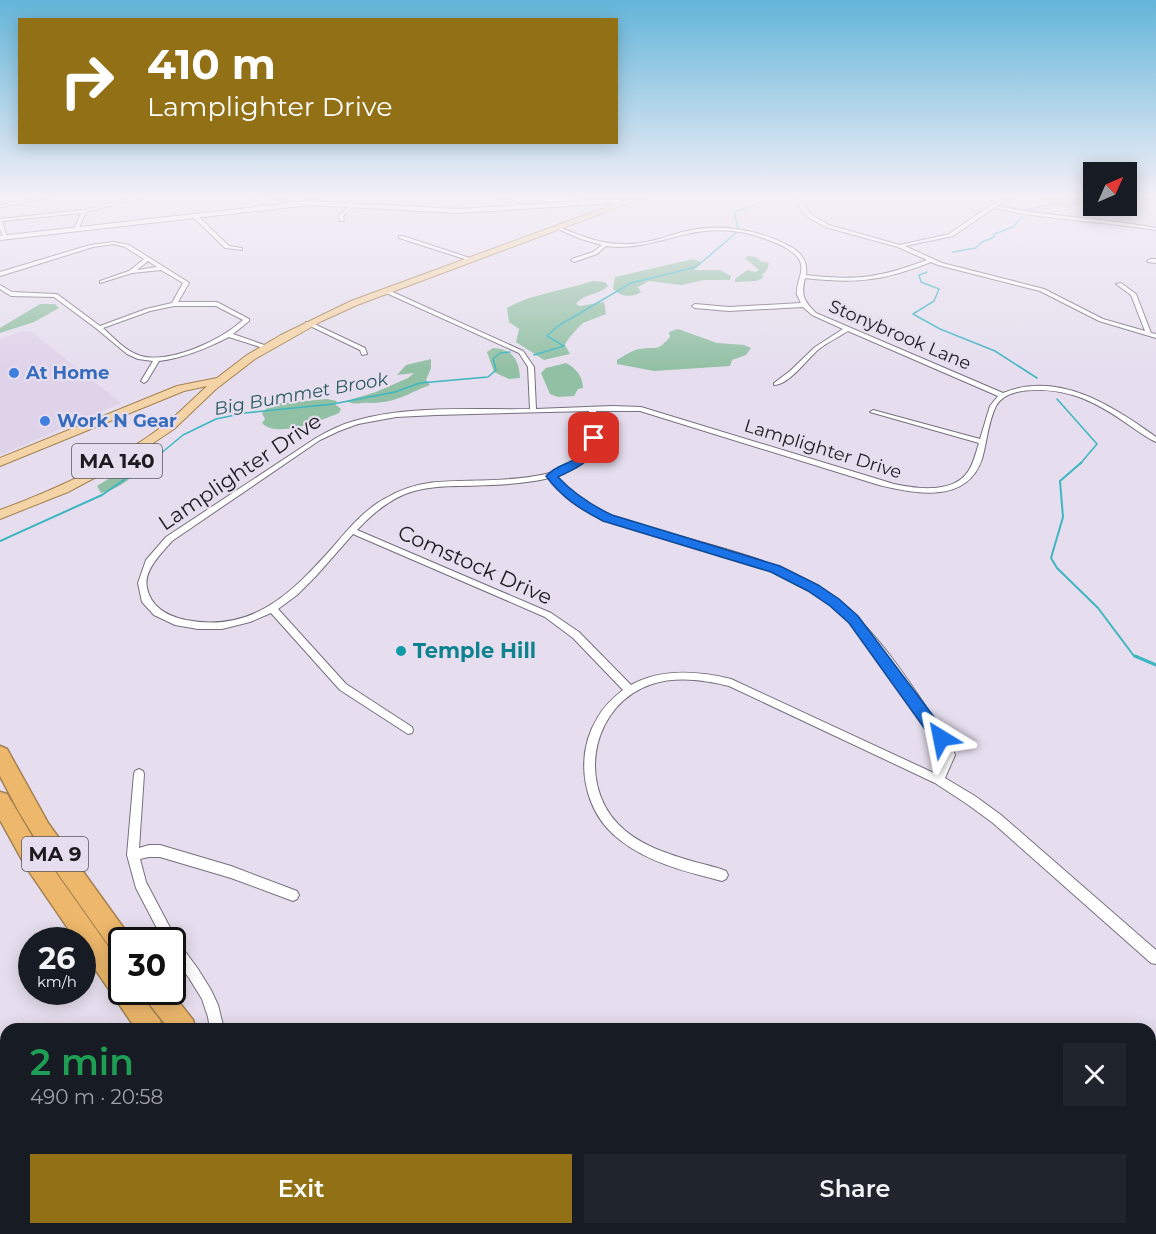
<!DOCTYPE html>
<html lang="en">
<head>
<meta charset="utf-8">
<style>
  body { margin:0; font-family:Montserrat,sans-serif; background:#20242c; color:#f1f3f6; height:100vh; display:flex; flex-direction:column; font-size:22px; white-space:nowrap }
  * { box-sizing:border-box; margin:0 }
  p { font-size:20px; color:#9ea1a6 }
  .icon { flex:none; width:33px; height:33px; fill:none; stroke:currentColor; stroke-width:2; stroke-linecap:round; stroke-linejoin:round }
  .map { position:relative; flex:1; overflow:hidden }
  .drawer { position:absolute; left:0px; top:1023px; width:1156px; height:212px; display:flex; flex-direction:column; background:#171b24; border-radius:18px 18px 0 0; box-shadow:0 3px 15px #0003 }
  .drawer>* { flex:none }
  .hud { position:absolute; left:18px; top:18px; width:600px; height:126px; border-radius:0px; box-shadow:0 3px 15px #0003; background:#927016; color:#fff; overflow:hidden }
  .needle { width:39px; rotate:45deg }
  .controls { position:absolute; left:1083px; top:162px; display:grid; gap:12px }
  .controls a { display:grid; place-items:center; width:54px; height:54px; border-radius:0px; background:#171b24; box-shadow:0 3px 15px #0003; font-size:30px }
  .speed { position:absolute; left:18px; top:927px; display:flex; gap:12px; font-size:30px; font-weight:700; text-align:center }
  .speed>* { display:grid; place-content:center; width:78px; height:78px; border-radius:50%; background:#171b24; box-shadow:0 3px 15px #0003; line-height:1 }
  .speed small { font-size:15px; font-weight:400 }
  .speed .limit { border:3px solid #111; border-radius:9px; background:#fff; color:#111 }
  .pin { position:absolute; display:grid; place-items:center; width:51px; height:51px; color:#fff; margin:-26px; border-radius:12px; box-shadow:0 3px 9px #0006 }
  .me { position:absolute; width:66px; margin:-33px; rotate:325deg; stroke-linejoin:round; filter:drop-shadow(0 0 4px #0008) }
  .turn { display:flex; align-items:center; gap:21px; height:126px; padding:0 30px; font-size:27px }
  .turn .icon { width:78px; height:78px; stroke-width:2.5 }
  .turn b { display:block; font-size:42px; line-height:51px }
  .round { display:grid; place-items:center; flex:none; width:63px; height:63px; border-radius:0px; background:#20242c }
  .head { display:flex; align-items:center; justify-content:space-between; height:102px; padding:0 30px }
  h1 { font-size:36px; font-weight:600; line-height:45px; color:#1e9e55 }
  .primary-button { display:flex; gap:12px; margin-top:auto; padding:12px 30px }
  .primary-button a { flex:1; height:69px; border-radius:0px; background:#927016; color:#fff; font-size:24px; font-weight:600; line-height:69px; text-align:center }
  .primary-button a+a { background:#20242c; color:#f1f3f6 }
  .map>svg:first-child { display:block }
  .built { fill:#dfd3ea }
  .green { fill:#92c0a4 }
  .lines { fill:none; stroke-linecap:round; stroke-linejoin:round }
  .stream-far2 { stroke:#3db6c2; stroke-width:1.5 }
  .stream-far1 { stroke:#3db6c2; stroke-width:2 }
  .stream { stroke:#3db6c2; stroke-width:3 }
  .street-casing { stroke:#776f7e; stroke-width:2 }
  .secondary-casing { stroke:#776f7e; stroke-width:2 }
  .primary-casing { stroke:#a48151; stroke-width:2 }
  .highway-casing { stroke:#a48151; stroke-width:3 }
  .street { fill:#fff; fill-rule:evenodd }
  .secondary { fill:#fff; fill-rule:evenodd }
  .primary { fill:#f4d4a6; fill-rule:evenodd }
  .highway { fill:#edb86b; fill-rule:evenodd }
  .route { fill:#1a73e8; stroke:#114b97; stroke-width:1.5 }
  .shop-dot { fill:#3f7fe0; stroke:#e6deee; stroke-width:2 }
  .culture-dot { fill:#0f9aa8; stroke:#e6deee; stroke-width:2 }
  .labels { text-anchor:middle; stroke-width:4.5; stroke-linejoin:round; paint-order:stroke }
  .far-street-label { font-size:18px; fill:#1d1a20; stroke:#e6deee }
  .far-shop-label { font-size:18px; font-weight:bold; fill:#366cbe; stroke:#e6deee; text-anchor:start }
  .far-water-label { font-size:18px; font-style:italic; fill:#285a5f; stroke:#e6deee }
  .shield { fill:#e6deee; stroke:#59555e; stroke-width:1.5 }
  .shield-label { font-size:20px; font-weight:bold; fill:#1d1a20 }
  .street-label { font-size:21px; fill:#1d1a20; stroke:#e6deee }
  .culture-label { font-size:21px; font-weight:bold; fill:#0d838f; stroke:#e6deee; text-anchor:start }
</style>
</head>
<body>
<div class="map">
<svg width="1156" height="1234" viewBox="0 0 1156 1234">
  <rect width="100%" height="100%" fill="#e6deee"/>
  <!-- built -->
  <path class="built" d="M23,331L32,332L121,403L0,455V339Z"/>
  <!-- green -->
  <path class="green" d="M1040,197H1093L1094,199L1065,208L1038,199Z
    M748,256L756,257L760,261L769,263L767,270L762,275L763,278L756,281L735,282V279L747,270L755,272L759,270L745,258Z
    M693,259L701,262L694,270H720L731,276L730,280H704L681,285L649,281L638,287L641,292C631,298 622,297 613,289L615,277Z
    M593,281L605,282L608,286C599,295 585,293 576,304L580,306L604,302L606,314L583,323C579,326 566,341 565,345L570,354L544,360L516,342L519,329L509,322L507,308C531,294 566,290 593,281Z
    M40,304H55L59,308L34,322L0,333V328Z
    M678,329L717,343L744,345L751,348L746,355L732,360L730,366L654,371L617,364V360C624,356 632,350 640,349C656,346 656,353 670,337L669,332Z
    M493,348C512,349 519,359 520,378L509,379L494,372L487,352Z
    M431,359V368L426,380L430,385C406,394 396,403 370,403C361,402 355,406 346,401L376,392L408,378L414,373L397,375L406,365Z
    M566,363C576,368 583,377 583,388L578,389L574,396L558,397L550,394L541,373L546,368Z
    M327,399L337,401L335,404L341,409L339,413C322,420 276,439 262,423L265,419L262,413L271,404Z
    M156,453C143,469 122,489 101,493L97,486L149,454Z"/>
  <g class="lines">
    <!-- stream-far2 -->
    <path class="stream-far2" d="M1029,210L1077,197
      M738,228L734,212L769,200L767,197
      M953,252L976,248L982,242L994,237V234L1013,227L1022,217
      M927,272L919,275L921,282L939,289L934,301L913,314L940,329L995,351L1037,378
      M534,355L564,346L547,336L558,326L631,283L696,267L736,233
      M1057,399L1097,444L1080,464
      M148,464L183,435L216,419L245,413L333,404L395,392L420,383L488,377L496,370L493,359L500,353L510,352"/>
    <!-- stream-far1 -->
    <path class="stream-far1" d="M1082,462L1060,481L1063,517L1051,558L1057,568L1098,608L1134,656L1139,658
      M0,541L102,495L150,462"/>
    <!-- stream -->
    <path class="stream" d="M1135,656L1156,665"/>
    <!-- street casing -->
    <g class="street-casing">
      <path id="street" d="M41,197H53L0,207V205Z
        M133,197H142L86,212L78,230L76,231L74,230L81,213L2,221L7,237L5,238L3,237L0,229V219L84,210Z
        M269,197H277L300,204L312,197H318L300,206Z
        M499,197H505L524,207L520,208Z
        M573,197H580L591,203L587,204Z
        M795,197H799L810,214L829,225L900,245L949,234L991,205L1007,197H1013L997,206C1050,217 1103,218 1156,228V230C1102,221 1047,220 994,208L953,236L905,246L942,263L1044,289L1103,319L1145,331L1131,295L1116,284L1121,283L1136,294L1151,333L1156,334V338L1099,321L1040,291L938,265L931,262C882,281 857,284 805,278C801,295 803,300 816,313L1003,393C1058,370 1113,406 1156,437V442C1147,438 1138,431 1129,425C1112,413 1093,401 1073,395C1053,389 1008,384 996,406C988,422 987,442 982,459C967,504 915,494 879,485L640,411H596C597,420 599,430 597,440C593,460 573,471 555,476C562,483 569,493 578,499C606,517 639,526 671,534C719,547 769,559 813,584C874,618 914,690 952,746L955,755L945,778L975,796L1001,815L1156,950V964L1151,963L993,823L967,804L935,783L729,686C704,680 677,676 652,684C594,703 576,780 618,824C638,845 668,854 695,862C706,865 716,867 726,871L728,875L726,879L722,881C687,872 649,863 620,840C583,812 573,757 598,717C604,706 613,698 623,690L573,638L545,617L353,534L316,576L297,595L278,609L346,684L412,727L413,730L412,733L408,734L340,690L271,613L250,622L222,629H198L175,625L154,615L142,602L138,583L146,560L166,537L316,438C328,431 340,425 354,421C408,405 474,410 530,409L528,367L519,353L384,292V290L386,289L523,351L534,367L536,409L612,406L641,407L894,484C917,489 955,494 969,470C974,462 976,452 979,443L870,412L873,410L980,439L990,406L998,396L848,331C839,337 828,342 819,349C807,359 789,385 774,385V383L790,371L815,347L843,329L812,315L803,307L729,311L695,308L692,306L695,304L729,307L801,303C800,302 798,296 797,295C795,283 806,271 799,259C793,251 782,245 773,242C746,230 716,227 687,234C660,240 635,250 606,246L597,254L574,262L571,260L572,259L593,252L602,245L581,239L558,229L562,228C583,237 604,245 628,244C647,244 664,237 682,232C718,223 756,228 789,246C801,252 808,261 806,275C856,281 879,278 927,260L898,247L825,227L806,216ZM589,411C590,421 592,433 589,443C574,490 469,477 429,483C414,485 400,490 386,498C365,509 348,529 333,547C292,593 253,633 186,620C167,616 151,607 147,588C143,570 162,553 172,541L320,440L339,431L358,424L396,417L436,415ZM549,478C556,485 563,495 571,501C592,518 620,525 646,533C701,549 761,559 810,590C869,628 905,693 943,751L945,755L936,774L731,679C698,671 662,668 631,685L579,632L551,613L357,530C373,513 392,497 414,491C429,487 445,486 461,486C490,485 520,485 549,478Z
        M352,203L356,204L343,216L344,221H340L339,216Z
        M192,214H196L229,246L242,248V250L225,248L192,216Z
        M399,236H403L476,260L471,261L399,238Z
        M114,242L129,245L188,282L189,283L178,302H217L249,319V321L233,334L267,346V348H263L229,337C207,348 184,358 159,361L147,381L144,383L141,381L153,361L138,359L127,354L97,329L54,297L11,296L0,289V285L12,292L57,294L100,326L146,309L172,303L183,283L161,270L132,273L100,283V281L129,271L144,259L125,247L114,244L93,247L0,276V272L90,245ZM148,261L157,267L137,270ZM174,306H216L243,320C221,340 171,364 141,356C126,352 114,338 103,328L150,311Z
        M1150,259H1156V263L1148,262L1147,261Z
        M306,322H310L365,348L367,354L362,355L360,350L306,324Z
        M139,769L143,771L144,774L139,848L149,845H160L231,866L297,891L299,895L297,899L293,901L231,878L160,857H149L140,859L146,882L176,939L198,969L211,990L218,1005L224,1029H210L208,1017L202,999L189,978L172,955V940H163L136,888L127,855L134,774L135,771Z"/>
    </g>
    <!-- secondary casing -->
    <g class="secondary-casing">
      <path id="secondary" d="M614,199L630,203L627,205L614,203L458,213L310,205L0,240V236L310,201L458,209Z"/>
    </g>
    <!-- primary casing -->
    <g class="primary-casing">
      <path id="primary" d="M634,197H645L357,305L322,321L255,359L216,389L174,429L128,460L68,492L0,519V510C57,489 114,463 163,426C178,414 192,400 207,386L184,391L0,466V458L177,386L217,378L247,355L281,335L351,301Z"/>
    </g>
    <!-- highway casing -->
    <g class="highway-casing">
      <path id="highway" d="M0,746L7,749L48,823L130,937L132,940H122V956L114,953L49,861L19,812L0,776Z
        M0,792L7,794L42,853L122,966V992H138L160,1020L163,1029H136L82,950V940H76L26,867L0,820Z
        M144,992H171L193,1020L196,1029H169L147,1001Z
        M276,1228H306L309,1234H278Z
        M310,1228H340L343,1234H312Z"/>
    </g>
    <!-- street -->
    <use href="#street" class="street"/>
    <!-- secondary -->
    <use href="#secondary" class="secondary"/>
    <!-- primary -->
    <use href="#primary" class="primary"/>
    <!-- highway -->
    <use href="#highway" class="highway"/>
  </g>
  <!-- sky -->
  <linearGradient id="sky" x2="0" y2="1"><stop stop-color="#63b5d9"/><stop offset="0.53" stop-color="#f4f0f7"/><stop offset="1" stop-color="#f4f0f7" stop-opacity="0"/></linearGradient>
  <rect width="1156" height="370" fill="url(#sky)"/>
  <!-- route -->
  <path class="route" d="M594,435L599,438C591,463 581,466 558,477C574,494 591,505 612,515L780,566L818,585L839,599L858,616L946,733L949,738L946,743L941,745L935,743L849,623L830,606L808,591L771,572L603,521C580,509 561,497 546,476C564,458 578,469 588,438Z"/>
  <!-- markers -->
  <g class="shop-dot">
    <circle cx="14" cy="373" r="6"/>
    <circle cx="45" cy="421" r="6"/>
  </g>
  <circle class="culture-dot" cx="401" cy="651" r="6"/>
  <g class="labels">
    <!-- far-street labels -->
    <g class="far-street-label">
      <text transform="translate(900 335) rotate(23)" y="6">Stonybrook Lane</text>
      <text transform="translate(823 449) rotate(17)" y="6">Lamplighter Drive</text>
    </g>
    <!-- far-shop labels -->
    <g class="far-shop-label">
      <text x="26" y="379">At Home</text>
      <text x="57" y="427">Work N Gear</text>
    </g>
    <!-- far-water labels -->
    <g class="far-water-label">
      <text transform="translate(301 394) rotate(-10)" y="6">Big Bummet Brook</text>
    </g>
    <!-- shield labels -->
    <g class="shield">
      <rect x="72" y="444" width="90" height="34" rx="4.5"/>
      <rect x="22" y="837" width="66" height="34" rx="4.5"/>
    </g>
    <g class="shield-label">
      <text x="117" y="468">MA 140</text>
      <text x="55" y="861">MA 9</text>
    </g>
    <!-- street labels -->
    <g class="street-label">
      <text transform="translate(240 472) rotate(-34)" y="7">Lamplighter Drive</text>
      <text transform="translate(475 565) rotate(24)" y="7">Comstock Drive</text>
    </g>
    <!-- culture labels -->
    <g class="culture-label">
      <text x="413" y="658">Temple Hill</text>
    </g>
  </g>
</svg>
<div class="controls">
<a><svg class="needle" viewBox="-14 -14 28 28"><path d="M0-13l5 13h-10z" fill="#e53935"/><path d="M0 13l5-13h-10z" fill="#9ea1a6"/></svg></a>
</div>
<div class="speed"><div>26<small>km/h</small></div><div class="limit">30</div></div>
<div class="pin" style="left:594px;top:438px;background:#d93025"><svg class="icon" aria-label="arrive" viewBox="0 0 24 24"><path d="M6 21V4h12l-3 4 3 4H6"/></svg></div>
<svg class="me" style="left:941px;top:738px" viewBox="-20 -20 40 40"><path d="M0-17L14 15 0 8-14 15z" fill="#1a73e8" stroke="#fff" stroke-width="4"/></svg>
<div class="hud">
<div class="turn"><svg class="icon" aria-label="right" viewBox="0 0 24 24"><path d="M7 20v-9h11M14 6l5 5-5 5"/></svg><div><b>410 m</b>Lamplighter Drive</div></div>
</div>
<section class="drawer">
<div class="head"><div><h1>2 min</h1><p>490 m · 20:58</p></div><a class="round"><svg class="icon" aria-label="close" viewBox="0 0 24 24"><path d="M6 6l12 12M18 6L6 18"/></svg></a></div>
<div class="primary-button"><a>Exit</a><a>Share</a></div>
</section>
</div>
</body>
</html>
